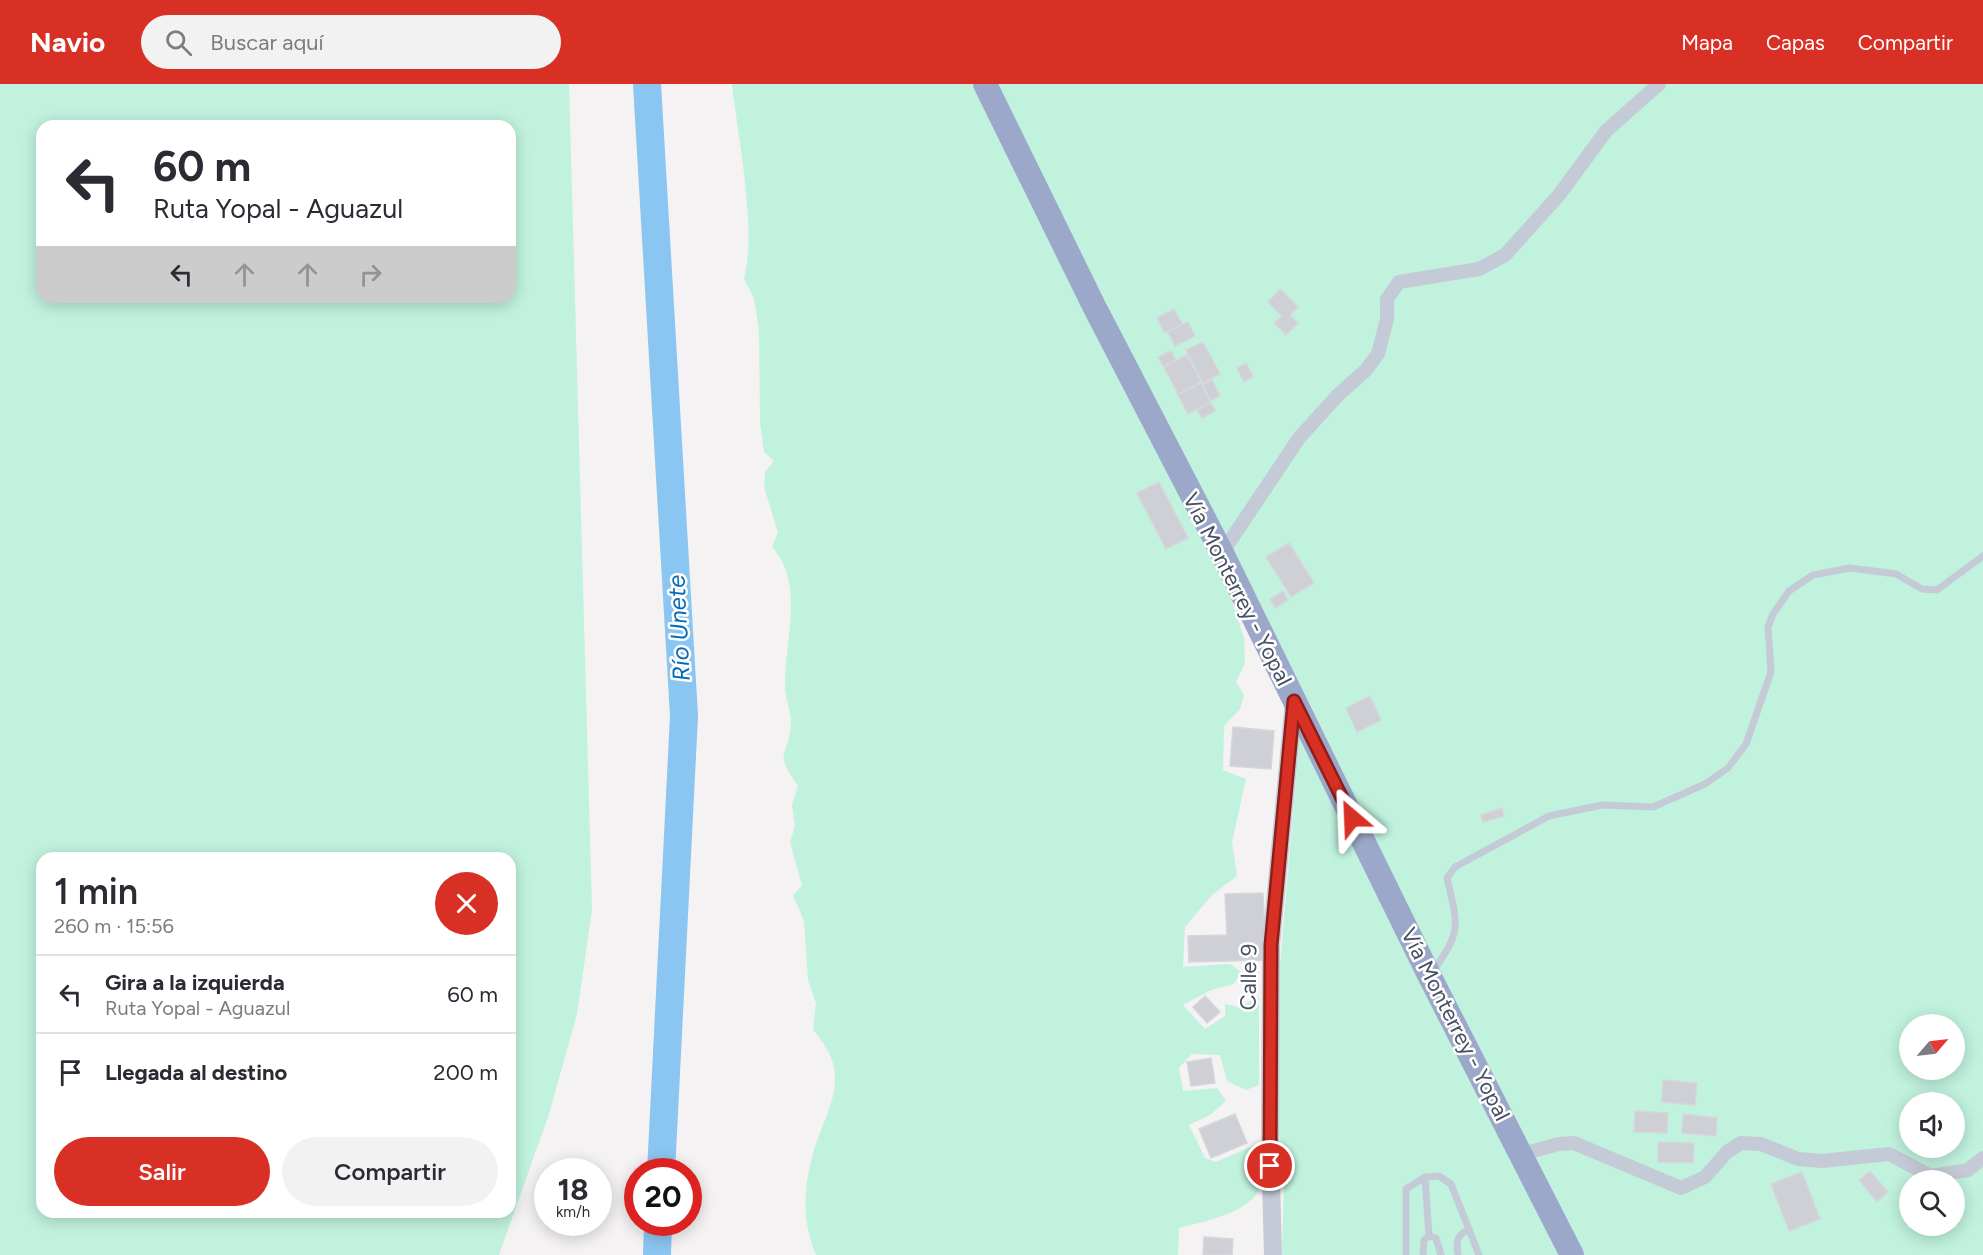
<!DOCTYPE html>
<html lang="es">
<head>
<meta charset="utf-8">
<style>
  body { margin:0; font-family:Figtree,sans-serif; background:#f2f2f3; color:#2b2b33; height:100vh; display:flex; flex-direction:column; font-size:22px; white-space:nowrap }
  * { box-sizing:border-box; margin:0 }
  p { font-size:20px; color:#7c7c81 }
  .icon { flex:none; width:33px; height:33px; fill:none; stroke:currentColor; stroke-width:2; stroke-linecap:round; stroke-linejoin:round }
  .map { position:relative; flex:1; overflow:hidden }
  .drawer { position:absolute; left:36px; top:768px; width:480px; height:366px; display:flex; flex-direction:column; background:#fff; border-radius:18px; box-shadow:0 3px 15px #0003 }
  .drawer>* { flex:none }
  .top-card { position:absolute; left:36px; top:36px; width:480px; height:183px; border-radius:18px; box-shadow:0 3px 15px #0003; background:#fff; color:#2b2b33; overflow:hidden }
  .needle { width:39px; rotate:62deg }
  .buttons { position:absolute; left:1899px; top:930px; display:grid; gap:12px }
  .buttons a { display:grid; place-items:center; width:66px; height:66px; border-radius:50%; background:#fff; box-shadow:0 3px 15px #0003; font-size:30px }
  .speed { position:absolute; left:534px; top:1074px; display:flex; gap:12px; font-size:30px; font-weight:700; text-align:center }
  .speed>* { display:grid; place-content:center; width:78px; height:78px; border-radius:50%; background:#fff; box-shadow:0 3px 15px #0003; line-height:1 }
  .speed small { font-size:15px; font-weight:400 }
  .speed .limit { border:9px solid #d22; background:#fff; color:#111 }
  .pin { position:absolute; display:grid; place-items:center; width:51px; height:51px; color:#fff; margin:-26px; border:3px solid #fff; border-radius:50%; box-shadow:0 2px 6px #0007 }
  .me { position:absolute; width:66px; margin:-33px; rotate:334deg; stroke-linejoin:round; filter:drop-shadow(0 0 4px #0008) }
  .turn { display:flex; align-items:center; gap:21px; height:126px; padding:0 18px; font-size:27px }
  .turn .icon { width:78px; height:78px; stroke-width:2.5 }
  .turn b { display:block; font-size:42px; line-height:51px }
  .lanes { display:flex; align-items:center; height:57px; padding:0 18px; background:#0003; justify-content:center; gap:30px; direction:ltr }
  .lanes .off { opacity:.35 }
  .round { display:grid; place-items:center; flex:none; width:63px; height:63px; border-radius:32px; background:#f2f2f3 }
  .headline { display:flex; align-items:center; justify-content:space-between; height:102px; padding:0 18px }
  h1 { font-size:36px; font-weight:600; line-height:45px }
  .action { display:flex; gap:12px; margin-top:auto; padding:12px 18px }
  .action a { flex:1; height:69px; border-radius:36px; background:#d93025; color:#fff; font-size:24px; font-weight:600; line-height:69px; text-align:center }
  .action a+a { background:#f2f2f3; color:#2b2b33 }
  ul { padding:0; list-style:none }
  li { display:flex; align-items:center; gap:18px; height:78px; padding:0 18px; border-top:2px solid #e1e1e2 }
  li div { flex:1 }
  li b { display:block; font-size:22px }
  li em { font-style:normal }
  header { display:flex; align-items:center; gap:36px; box-sizing:border-box; height:84px; padding:0 30px; background:#d93025; color:#fff }
  header strong { font-size:28px }
  nav { display:flex; gap:33px; margin-inline-start:auto; font-size:21px }
  .search { width:420px; height:54px; background:#f2f2f3; display:flex; align-items:center; gap:15px; box-sizing:border-box; padding:0 21px; border-radius:33px; color:#7c7c81; font-size:22px }
  .map>svg:first-child { display:block }
  .green { fill:#c0f2de; fill-rule:evenodd }
  .lines { fill:none; stroke-linecap:round; stroke-linejoin:round }
  .river { stroke:#8bc5f1; stroke-width:28 }
  .building { fill:#ced0d6; stroke:#d6d6dd; stroke-width:1.5 }
  .service { stroke:#c5cad7; stroke-width:7 }
  .minor { stroke:#c5cad7; stroke-width:14 }
  .tertiary { stroke:#c5cad7; stroke-width:18 }
  .trunk { stroke:#9ca8ca; stroke-width:24 }
  .route-casing { stroke:#8d1f18; stroke-width:15 }
  .route { stroke:#d93025; stroke-width:10 }
  .labels { text-anchor:middle; stroke-width:5; stroke-linejoin:round; paint-order:stroke }
  .street-label { font-size:22px; fill:#485061; stroke:#fff }
  .water-label { font-size:24px; font-style:italic; fill:#056ab7; stroke:#fff }
</style>
</head>
<body>
<header>
<strong>Navio</strong>
<div class="search"><svg class="icon" aria-label="search" viewBox="0 0 24 24"><circle cx="10" cy="10" r="6"/><path d="M15 15l6 6"/></svg>Buscar aquí</div>
<nav><a>Mapa</a><a>Capas</a><a>Compartir</a></nav>
</header>
<div class="map">
<svg width="1983" height="1171" viewBox="0 0 1983 1171">
  <rect width="100%" height="100%" fill="#f4f2f2"/>
  <!-- green -->
  <path class="green" d="M0,0H569L592,826L577,930L549,1030L499,1171H0ZM42,42H510V213H42ZM42,774H510V1128H42Z
    M732,0H975L1220,482L1244,554L1245,579L1236,598L1244,611L1240,625L1224,642L1223,686L1246,695L1232,758L1237,792L1212,811L1185,843L1183,883L1230,880L1241,888L1234,900L1211,906L1183,921L1205,945L1225,932V920L1239,923L1259,913V1001L1246,1006L1227,997L1220,971L1192,970L1179,984L1183,1007L1217,1004L1226,1017L1210,1031L1189,1041L1205,1074L1216,1078L1264,1057C1263,1070 1265,1086 1262,1099C1255,1128 1203,1138 1179,1144L1178,1171H816C803,1141 803,1109 811,1077C824,1025 857,995 813,946L816,919L808,896L804,837L793,811L802,802L790,758L795,742L792,721L798,702C771,664 790,674 791,638C791,626 785,614 785,602C784,557 806,500 772,463L778,449L764,403L765,388L774,377L764,368L760,339L759,246L754,214L744,195C757,144 738,55 732,0Z
    M997,0H1983V1171H1282L1284,1095L1279,1050V893L1303,613ZM1910,940H1954V986H1910ZM1910,1018H1954V1064H1910ZM1910,1096H1954V1142H1910Z"/>
  <g class="lines">
    <!-- river -->
    <path class="river" d="M647,0L684,632L661,1088
      M657,1171L658,1138"/>
  </g>
  <!-- building -->
  <path class="building" d="M1280,205L1298,223L1290,231L1298,239L1286,251L1274,239L1282,232L1268,218Z
    M1174,225L1182,240L1165,249L1157,234Z
    M1188,238L1195,252L1175,262L1168,248Z
    M1203,258L1220,290L1203,299L1186,266Z
    M1171,267L1176,276L1163,282L1158,273Z
    M1187,271L1201,298L1178,310L1164,283Z
    M1246,279L1253,293L1244,298L1237,284Z
    M1212,296L1220,312L1211,316L1203,300Z
    M1201,299L1210,318L1188,330L1178,311Z
    M1211,319L1215,327L1202,334L1197,326Z
    M1159,398L1188,454L1166,465L1137,409Z
    M1289,459L1314,499L1291,513L1266,473Z
    M1283,507L1288,516L1275,524L1270,515Z
    M1370,612L1381,636L1357,648L1346,624Z
    M1233,643L1274,647L1271,685L1230,682Z
    M1502,724L1504,732L1483,738L1481,731Z
    M1263,809L1266,876L1189,878L1188,852L1227,851L1225,810Z
    M1205,912L1220,928L1207,939L1193,923Z
    M1211,974L1215,999L1191,1002L1187,978Z
    M1663,996L1697,999L1695,1021L1662,1018Z
    M1635,1027L1668,1029L1667,1049L1634,1048Z
    M1235,1030L1247,1059L1211,1074L1199,1045Z
    M1683,1030L1717,1034L1716,1052L1682,1049Z
    M1954,1037L1964,1045L1954,1056Z
    M1658,1058L1694,1059L1693,1079L1658,1078Z
    M1870,1087L1888,1108L1877,1118L1859,1096Z
    M1802,1088L1820,1135L1789,1147L1771,1100Z
    M1204,1153L1233,1155L1232,1171H1203Z"/>
  <g class="lines">
    <!-- service -->
    <path class="service" d="M1433,887C1462,847 1458,841 1447,794L1455,783L1549,732L1602,721L1653,723L1705,700L1728,684L1746,660L1771,588L1768,543L1773,530L1789,507L1813,491L1850,484L1896,490L1922,505L1937,506L1983,472
      M1425,1093L1429,1152
      M1406,1171V1105L1425,1093L1439,1092L1451,1100L1479,1171
      M1423,1171L1424,1156L1429,1152L1436,1154L1441,1171
      M1458,1171C1456,1158 1456,1152 1469,1145"/>
    <!-- minor -->
    <path class="minor" d="M1222,469L1299,354L1338,311L1365,287L1378,270L1387,235V215L1399,198L1479,185L1505,171L1559,111L1606,47L1659,0
      M1522,1070L1559,1060L1574,1059L1681,1104L1705,1093L1727,1068L1741,1059L1761,1060L1798,1075L1822,1077L1889,1070L1931,1092L1968,1086L1983,1074"/>
    <!-- tertiary -->
    <path class="tertiary" d="M1273,1171L1270,1060L1271,861L1294,617"/>
    <!-- trunk -->
    <path class="trunk" d="M985,0L1094,222L1222,469L1429,891L1572,1171"/>
  </g>
  <g class="lines">
    <!-- route casing -->
    <g class="route-casing">
      <path id="route" d="M1270,1082L1271,861L1294,617L1352,734"/>
    </g>
    <!-- route -->
    <use href="#route" class="route"/>
  </g>
  <g class="labels">
    <!-- street labels -->
    <g class="street-label">
      <text transform="translate(1238 505) rotate(63)" y="8">Vía Monterrey - Yopal</text>
      <text transform="translate(1248 893) rotate(-89)" y="8">Calle 9</text>
      <text transform="translate(1456 940) rotate(63)" y="8">Vía Monterrey - Yopal</text>
    </g>
    <!-- water labels -->
    <g class="water-label">
      <text transform="translate(679 544) rotate(-93)" y="8">Río Unete</text>
    </g>
  </g>
</svg>
<div class="buttons">
<a><svg class="needle" viewBox="-14 -14 28 28"><path d="M0-13l5 13h-10z" fill="#e53935"/><path d="M0 13l5-13h-10z" fill="#7c7c81"/></svg></a>
<a><svg class="icon" aria-label="sound" viewBox="0 0 24 24"><path d="M4 9h4l5-4v14l-5-4H4zM17 9q2 3 0 6"/></svg></a>
<a><svg class="icon" aria-label="search" viewBox="0 0 24 24"><circle cx="10" cy="10" r="6"/><path d="M15 15l6 6"/></svg></a>
</div>
<div class="speed"><div>18<small>km/h</small></div><div class="limit">20</div></div>
<div class="pin" style="left:1270px;top:1082px;background:#d93025"><svg class="icon" aria-label="arrive" viewBox="0 0 24 24"><path d="M6 21V4h12l-3 4 3 4H6"/></svg></div>
<svg class="me" style="left:1352px;top:734px" viewBox="-20 -20 40 40"><path d="M0-17L14 15 0 8-14 15z" fill="#d93025" stroke="#fff" stroke-width="4"/></svg>
<div class="top-card">
<div class="turn"><svg class="icon" aria-label="left" viewBox="0 0 24 24"><path d="M17 20v-9H6M10 6l-5 5 5 5"/></svg><div><b>60 m</b>Ruta Yopal - Aguazul</div></div>
<div class="lanes"><svg class="icon" aria-label="left" viewBox="0 0 24 24"><path d="M17 20v-9H6M10 6l-5 5 5 5"/></svg><svg class="icon off" aria-label="ahead" viewBox="0 0 24 24"><path d="M12 20V5M6 11l6-6 6 6"/></svg><svg class="icon off" aria-label="ahead" viewBox="0 0 24 24"><path d="M12 20V5M6 11l6-6 6 6"/></svg><svg class="icon off" aria-label="right" viewBox="0 0 24 24"><path d="M7 20v-9h11M14 6l5 5-5 5"/></svg></div>
</div>
<section class="drawer">
<div class="headline"><div><h1>1 min</h1><p>260 m · 15:56</p></div><a class="round" style="background:#d93025;color:#fff"><svg class="icon" aria-label="close" viewBox="0 0 24 24"><path d="M6 6l12 12M18 6L6 18"/></svg></a></div>
<ul>
<li><svg class="icon" aria-label="left" viewBox="0 0 24 24"><path d="M17 20v-9H6M10 6l-5 5 5 5"/></svg><div><b>Gira a la izquierda</b><p>Ruta Yopal - Aguazul</p></div><em>60 m</em></li>
<li><svg class="icon" aria-label="arrive" viewBox="0 0 24 24"><path d="M6 21V4h12l-3 4 3 4H6"/></svg><div><b>Llegada al destino</b></div><em>200 m</em></li>
</ul>
<div class="action"><a>Salir</a><a>Compartir</a></div>
</section>
</div>
</body>
</html>
